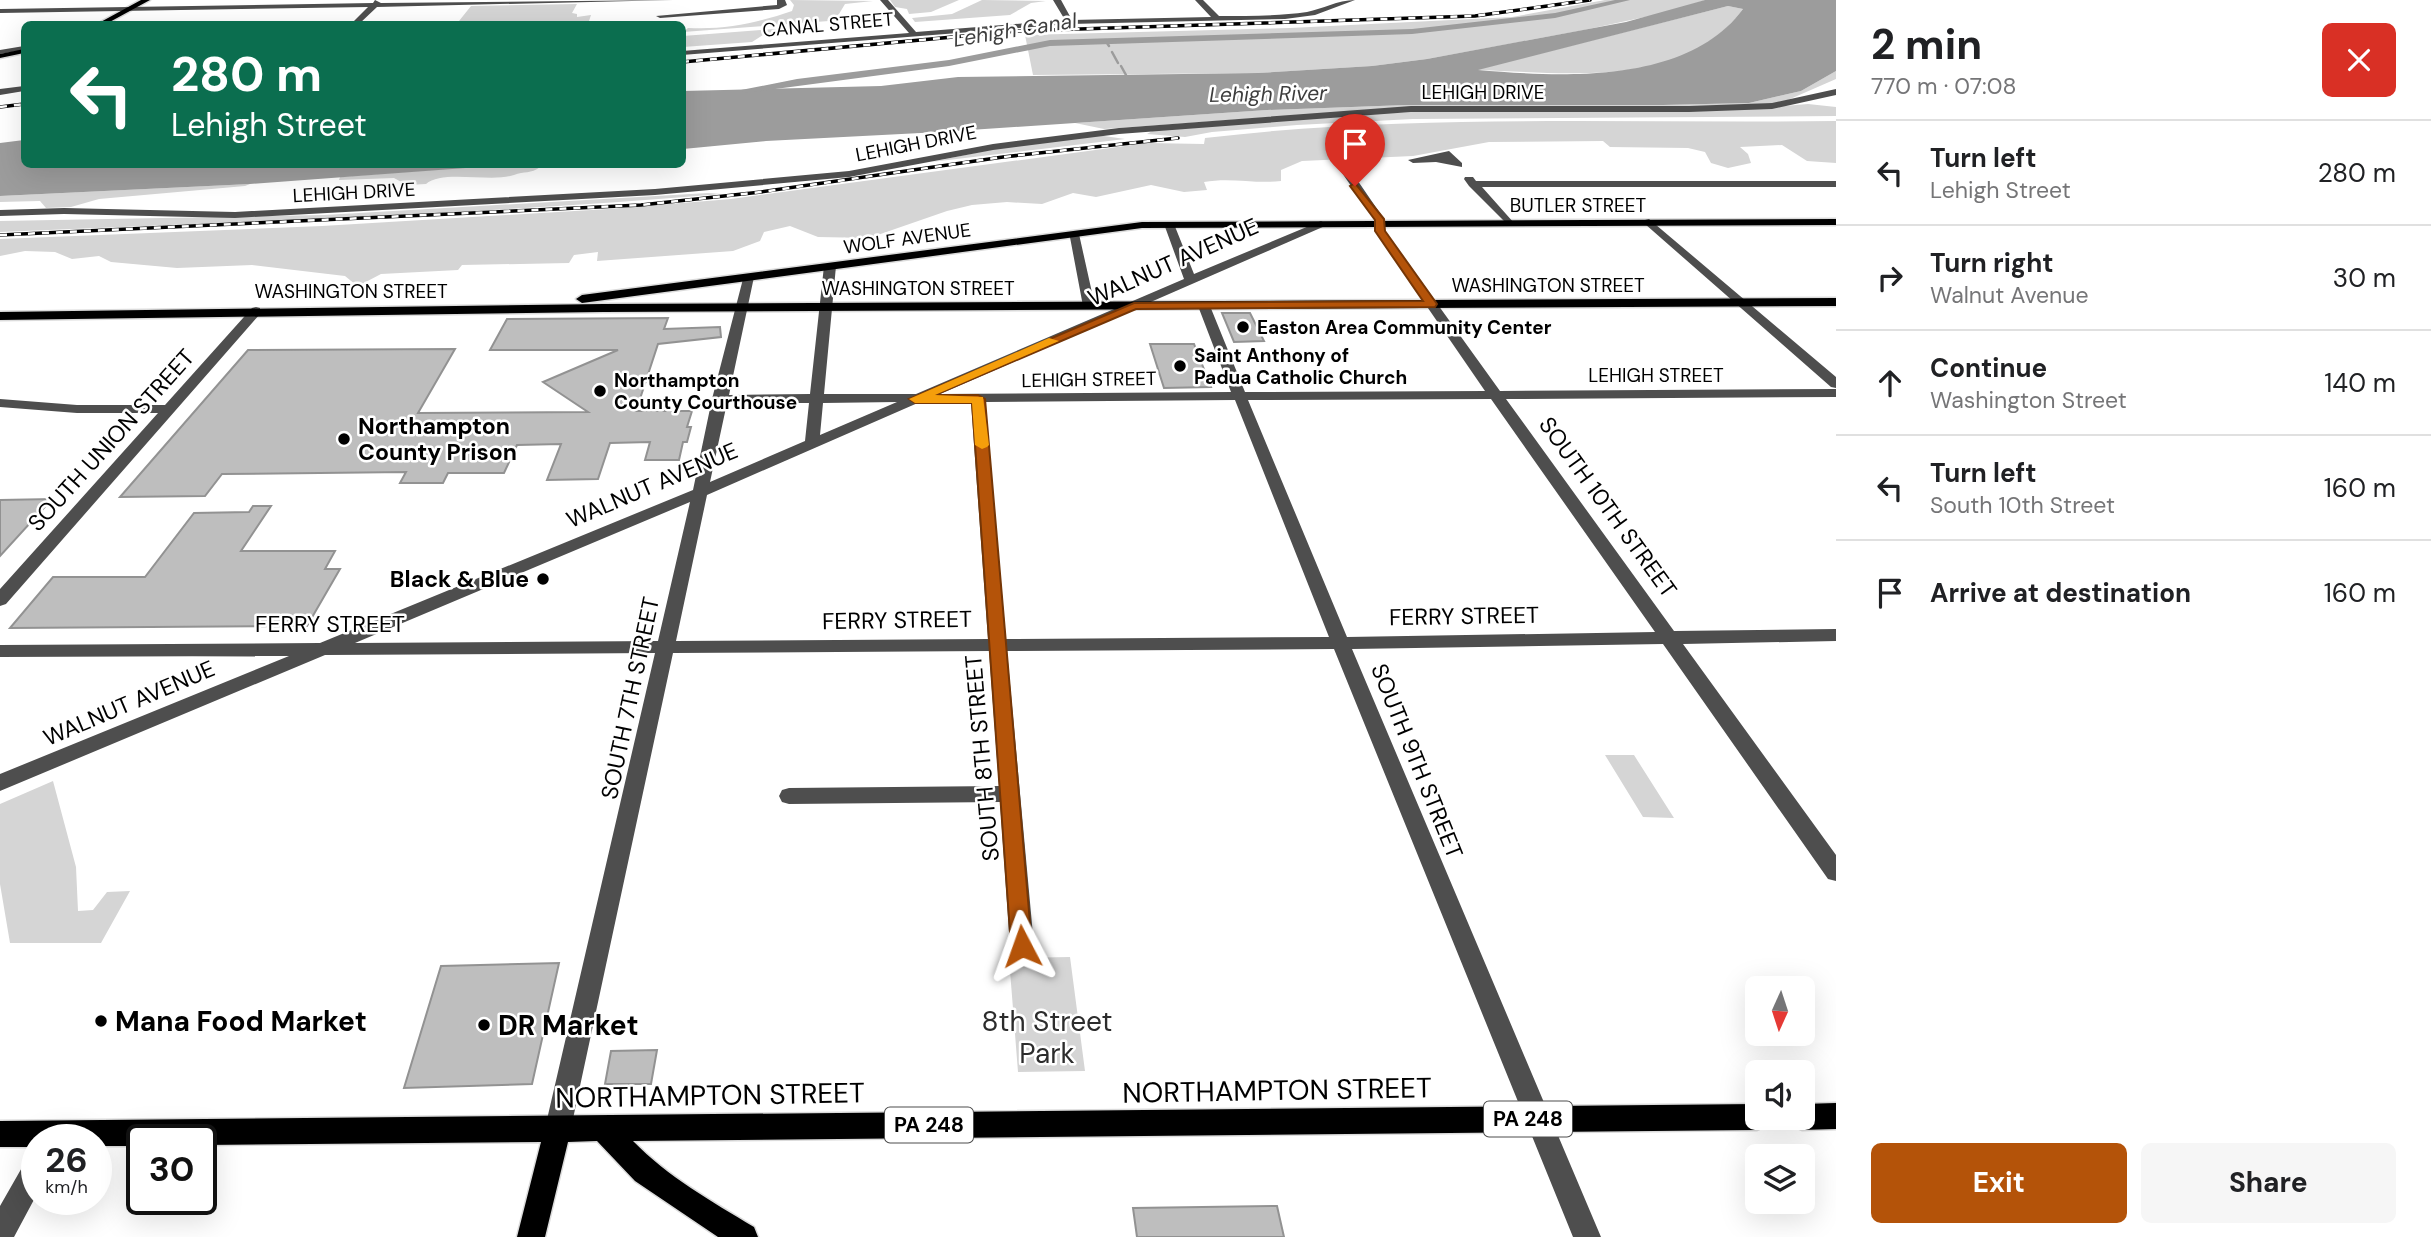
<!DOCTYPE html>
<html lang="en">
<head>
<meta charset="utf-8">
<style>
  body { margin:0; font-family:"DM Sans",sans-serif; background:#f6f6f6; color:#202124; height:100vh; display:flex; flex-direction:column; font-size:26px; white-space:nowrap }
  * { box-sizing:border-box; margin:0 }
  p { font-size:23px; color:#757577 }
  .icon { flex:none; width:38px; height:38px; fill:none; stroke:currentColor; stroke-width:2; stroke-linecap:round; stroke-linejoin:round }
  .map { position:relative; flex:1; overflow:hidden }
  .details { display:flex; flex-direction:column; background:#fff; width:595px }
  .details>* { flex:none }
  .guide { position:absolute; left:21px; top:21px; width:665px; height:147px; border-radius:10px; box-shadow:0 7px 28px #0002; background:#0b6e4f; color:#fff; overflow:hidden }
  .needle { width:46px; rotate:183deg }
  .buttons { position:absolute; left:1745px; top:976px; display:grid; gap:14px }
  .buttons a { display:grid; place-items:center; width:70px; height:70px; border-radius:10px; background:#fff; box-shadow:0 7px 28px #0002; font-size:35px }
  .speed { position:absolute; left:21px; top:1124px; display:flex; gap:14px; font-size:35px; font-weight:700; text-align:center }
  .speed>* { display:grid; place-content:center; width:91px; height:91px; border-radius:50%; background:#fff; box-shadow:0 7px 28px #0002; line-height:1 }
  .speed small { font-size:18px; font-weight:400 }
  .speed .limit { border:4px solid #111; border-radius:10px; background:#fff; color:#111 }
  .pin { position:absolute; display:grid; place-items:center; width:60px; height:60px; color:#fff; margin:-72px -30px; border-radius:50% 50% 50% 0; rotate:-45deg; box-shadow:0 0 7px #0007 }
  .pin .icon { rotate:45deg }
  .me { position:absolute; width:77px; margin:-38px; rotate:356deg; stroke-linejoin:round; filter:drop-shadow(0 0 5px #0008) }
  .turn { display:flex; align-items:center; gap:24px; height:147px; padding:0 35px; font-size:32px }
  .turn .icon { width:91px; height:91px; stroke-width:2.5 }
  .turn b { display:block; font-size:49px; line-height:60px }
  .round { display:grid; place-items:center; flex:none; width:74px; height:74px; border-radius:10px; background:#f6f6f6 }
  .overview { display:flex; align-items:center; justify-content:space-between; height:119px; padding:0 35px }
  h1 { font-size:42px; font-weight:700; line-height:52px }
  .button { display:flex; gap:14px; margin-top:auto; padding:14px 35px }
  .button a { flex:1; height:80px; border-radius:10px; background:#b45309; color:#fff; font-size:28px; font-weight:700; line-height:80px; text-align:center }
  .button a+a { background:#f6f6f6; color:#202124 }
  ul { padding:0; list-style:none }
  li { display:flex; align-items:center; gap:21px; height:105px; padding:0 35px; border-top:2px solid #e0e0e0 }
  li div { flex:1 }
  li b { display:block; font-size:26px }
  li em { font-style:normal }
  main { display:flex; flex:1; min-height:0 }
  .map>svg:first-child { display:block }
  .green { fill:#d5d5d5 }
  .water { fill:#9c9c9c; fill-rule:evenodd }
  .lines { fill:none; stroke-linecap:round; stroke-linejoin:round }
  .stream { stroke:#9c9c9c; stroke-width:2.5 }
  .canal { fill:#9c9c9c; fill-rule:evenodd }
  .building { fill:#bebebe; stroke:#929292; stroke-width:2 }
  .major-casing { stroke:#dbdbdb; stroke-width:3 }
  .minor { fill:#4e4e4e; fill-rule:evenodd }
  .major { fill:#000; fill-rule:evenodd }
  .rail-casing { stroke:#000; stroke-width:3.5 }
  .rail { stroke:#fff; stroke-width:2.5; stroke-dasharray:7; stroke-linecap:butt }
  .route { fill:#b45309; stroke:#753606; stroke-width:2 }
  .slow { fill:#f59e0b }
  .poi-dot { fill:#000; stroke:#fff; stroke-width:2.5 }
  .labels { text-anchor:middle; stroke-width:5; stroke-linejoin:round; paint-order:stroke }
  .far-street-label { font-size:19px; fill:#000; stroke:#fff }
  .far-poi-label { font-size:19px; font-weight:bold; fill:#000; stroke:#fff; text-anchor:start }
  .far-water-label { font-size:21px; font-style:italic; fill:#3d3d3d; stroke:#fff }
  .shield { fill:#fff; stroke:#4c4c4c; stroke-width:2 }
  .shield-label { font-size:21px; font-weight:bold; fill:#000 }
  .street-label { font-size:23px; fill:#000; stroke:#fff }
  .poi-label { font-size:23px; font-weight:bold; fill:#000; stroke:#fff; text-anchor:start }
  .near-poi-label { font-size:28px; font-weight:bold; fill:#000; stroke:#fff; text-anchor:start }
  .near-park-label { font-size:28px; fill:#2c2c2c; stroke:#fff }
  .near-street-label { font-size:28px; fill:#000; stroke:#fff }
</style>
</head>
<body>
<main>
<div class="map">
<svg width="1836" height="1237" viewBox="0 0 1836 1237">
  <rect width="100%" height="100%" fill="#fff"/>
  <!-- green -->
  <path class="green" d="M790,0L873,1L845,4L836,19L829,21L683,32L688,28C725,30 757,23 792,11L794,5Z
    M890,0H959L931,12L909,14L907,9L895,7Z
    M982,0L1046,1L1031,3L1010,15L915,22L912,18L952,14Z
    M1605,0H1706L1659,14L1584,30L1427,59L1372,66L1258,73L1033,75L1025,35L1290,28L1512,17Z
    M577,4L572,13L577,14V17L591,15L588,24H359L361,22L459,21L471,6Z
    M1728,6L1743,9C1682,91 1563,72 1475,70Z
    M788,28L787,32L763,35L752,42L683,47V36Z
    M1836,71V79L1781,103L1692,107L1401,108L1104,129L1075,123L1267,110L1406,105H1663L1749,103L1801,91Z
    M1808,104L1836,107V116L1413,119L1297,125L1212,132L1185,137L1147,134L1154,130C1241,123 1328,113 1414,112C1546,110 1677,116 1808,104Z
    M1836,121V163L1807,161L1782,145L1740,147L1748,154L1751,163L1728,168L1711,163L1705,152L1688,148L1610,147L1603,141L1489,142L1413,156L1302,161L1281,170V181C1255,184 1230,177 1204,182L1207,190L1184,192L1151,185L1096,197L1073,193L1042,204L1007,202L972,205L947,211L869,238L818,237L790,226L764,232L760,241L733,251L597,261L598,252L574,255L569,263L462,265L458,270L381,274L360,285H356L345,276L252,265L177,268L111,262L99,256L72,259L55,252L25,251L0,256V239L322,226L608,209L731,199L1147,143L1204,144L1205,138C1414,113 1626,124 1836,121Z
    M1097,135L1125,139L931,162L1000,148Z
    M506,164L540,167C531,174 524,171 514,175C491,183 442,169 426,184L407,185L394,178L339,180L340,177Z
    M250,184L245,186L99,199L71,207L46,208L40,201L0,202V196Z
    M708,193L722,194C482,214 241,222 0,232V221L324,215Z
    M1605,755H1634L1674,818L1643,817Z
    M53,781L76,867L78,911L93,910L107,892L130,891L101,943H10L0,884V804Z
    M1070,957L1085,1071L1018,1072L1009,958Z"/>
  <!-- water -->
  <path class="water" d="M1705,0H1836V71L1801,91L1749,103L1663,105H1406L1267,110L940,132L766,141L683,149V91L881,86L958,77L1258,73L1372,66L1427,59L1626,22ZM1728,6L1743,9C1687,85 1561,77 1478,70Z
    M24,140V164L506,165L250,184L0,196V143Z"/>
  <g class="lines">
    <!-- stream -->
    <path class="stream" d="M1105,40L1109,46
      M1112,52L1118,63
      M1121,66L1126,75"/>
    <!-- canal -->
    <path class="canal" d="M1615,0H1630L1555,18L1412,34L1050,46L949,66L746,93L741,90L797,79L949,60L1050,40L1412,29L1555,13Z"/>
  </g>
  <!-- building -->
  <path class="building" d="M1222,313H1250L1264,341L1234,342Z
    M668,318L664,329L720,327L721,337L658,344L636,411H692L687,427H691L687,442H683L679,460H645L650,442L610,443L598,479L547,480L561,444L517,445L504,473H448L443,483H400L406,472L222,474L205,496L120,497L248,350L455,349L418,413L588,412L543,382L618,350H490L507,319Z
    M1150,344H1194L1211,387L1164,388Z
    M52,499L0,556V500Z
    M253,506H271L241,551H335L325,569H340L307,626L10,628L53,577H145L194,513L249,512Z
    M559,963L532,1084L404,1088L441,966Z
    M657,1050L651,1084H605L611,1051Z
    M1277,1206L1284,1237H1137L1133,1208Z"/>
  <g class="lines">
    <!-- major casing -->
    <g class="major-casing">
      <path id="major" d="M141,0H150L106,24H97Z
        M24,49V53L0,58V54Z
        M1836,219V225L1142,228L582,303L576,299L582,295L1142,222Z
        M1836,298V306L603,312L0,320V312L603,304Z
        M1836,1103V1129L1802,1130L1793,1126L1790,1118H1802V1104Z
        M1757,1104V1118H1769L1766,1126L1757,1130L633,1141C668,1177 711,1201 754,1227L758,1237H718L635,1181L597,1141L568,1142L545,1237H517L541,1142L201,1145V1139H142V1146H96V1139H37V1147H0V1121Z"/>
    </g>
    <!-- minor -->
    <path class="minor" d="M375,0L381,3L673,0L377,7L359,24H351L368,7L0,13V9L373,3Z
      M777,0H785L787,5L779,9L660,18L656,16L777,5Z
      M880,0H888L916,32L1065,20L1053,0H1061L1072,20L1211,17L1195,0H1203L1219,16C1248,16 1278,16 1307,12C1323,9 1337,0 1355,0L1315,15L1285,19L1070,24L682,55V51L909,33Z
      M24,46V50L0,54V50Z
      M24,86V91L0,95V89Z
      M1836,89V95L1772,109L1689,112H1411L1119,134L993,150L849,177L655,195L235,218L64,214L0,216V210L64,208L235,212L655,189L849,171L993,144L1119,128L1411,106H1689L1772,103Z
      M1449,151L1462,163V167L1436,162L1413,163L1408,160Z
      M1345,167L1349,168L1384,219L1385,231L1405,259L1500,391L1836,389V397L1506,399L1674,631L1836,629V641L1683,644L1836,855V881L1828,879L1663,644L1352,649L1601,1237H1573L1334,649L1007,651L1034,946L1030,953L1022,956L1014,953L1010,946L1000,802L789,804L782,802L779,796L782,790L789,788L999,786L989,651L673,653L571,1128L567,1137L558,1141L549,1137L545,1128L655,653L325,655L0,791V774L289,656L0,657V645L320,643L693,490L712,399L744,275L754,277L729,395L810,394L824,266L830,263L836,266L824,394H916L1184,279L1164,224L1165,222L1174,224L1194,274L1321,221L1326,224L1325,226L940,394L1231,392L1198,306L1204,302L1210,306L1245,392L1485,391L1375,231L1374,219L1340,170ZM1491,399L1655,632L1347,637L1248,400ZM1235,400L1329,637L1006,639L985,402ZM897,402L820,435L823,403ZM920,402H971L988,639L676,641L707,495ZM727,403H809L805,441L710,482ZM690,502L658,641L355,643Z
      M1465,177H1473L1476,181H1836V187H1482L1514,223L1509,226L1469,186L1464,179Z
      M1649,219L1836,377V388L1831,387L1645,224V220Z
      M1069,232L1079,234L1095,306L1093,309L1083,306Z
      M256,307L260,308V314L6,604L0,606V589L158,413H77L0,407V399L77,405H165L252,308Z
      M37,1153V1194L14,1237H0V1206L28,1157Z"/>
    <!-- major -->
    <use href="#major" class="major"/>
    <!-- rail casing -->
    <g class="rail-casing">
      <path id="rail" d="M682,62L1018,31L1475,16L1590,0
        M0,107L24,104
        M0,235L641,205L761,192L1003,157L1178,138"/>
    </g>
    <!-- rail -->
    <use href="#rail" class="rail"/>
  </g>
  <!-- route -->
  <path class="route" d="M1355,183L1384,219L1385,231L1437,304L1435,307L1136,309L935,395H978L985,399L1032,946L1029,953L1022,955L1014,953L1011,946L972,403H915L909,399L1134,303L1423,301L1375,231V220L1350,186Z"/>
  <!-- slow -->
  <path class="slow" d="M1049,338L1059,341L935,395L983,397L989,445L987,447L982,449L975,445L972,403H915L909,399Z"/>
  <!-- markers -->
  <g class="poi-dot">
    <circle cx="1243" cy="327" r="7"/>
    <circle cx="1180" cy="366" r="7"/>
    <circle cx="600" cy="391" r="7"/>
    <circle cx="344" cy="439" r="7"/>
    <circle cx="543" cy="579" r="7"/>
    <circle cx="101" cy="1021" r="7"/>
    <circle cx="484" cy="1025" r="7"/>
  </g>
  <g class="labels">
    <!-- far-street labels -->
    <g class="far-street-label">
      <text transform="translate(828 24) rotate(-5)" y="7">CANAL STREET</text>
      <text x="1483" y="99">LEHIGH DRIVE</text>
      <text transform="translate(916 143) rotate(-11)" y="7">LEHIGH DRIVE</text>
      <text transform="translate(354 192) rotate(-3)" y="7">LEHIGH DRIVE</text>
      <text x="1578" y="212">BUTLER STREET</text>
      <text transform="translate(907 238) rotate(-8)" y="7">WOLF AVENUE</text>
      <text x="1548" y="292">WASHINGTON STREET</text>
      <text x="918" y="295">WASHINGTON STREET</text>
      <text x="351" y="298">WASHINGTON STREET</text>
      <text x="1656" y="382">LEHIGH STREET</text>
      <text transform="translate(1089 379) rotate(-1)" y="7">LEHIGH STREET</text>
    </g>
    <!-- far-poi labels -->
    <g class="far-poi-label">
      <text x="1257" y="334">Easton Area Community Center</text>
      <text x="1194" y="362">Saint Anthony of<tspan x="1194" dy="22">Padua Catholic Church</tspan></text>
      <text x="614" y="387">Northampton<tspan x="614" dy="22">County Courthouse</tspan></text>
    </g>
    <!-- far-water labels -->
    <g class="far-water-label">
      <text transform="translate(1015 30) rotate(-9)" y="7">Lehigh Canal</text>
      <text transform="translate(1268 94) rotate(-1)" y="7">Lehigh River</text>
    </g>
    <!-- shield labels -->
    <g class="shield">
      <rect x="1484" y="1101.5" width="88" height="35" rx="5"/>
      <rect x="885" y="1107.5" width="88" height="35" rx="5"/>
    </g>
    <g class="shield-label">
      <text x="1528" y="1126">PA 248</text>
      <text x="929" y="1132">PA 248</text>
    </g>
    <!-- street labels -->
    <g class="street-label">
      <text transform="translate(1173 262) rotate(-24)" y="8">WALNUT AVENUE</text>
      <text transform="translate(111 440) rotate(-48)" y="8">SOUTH UNION STREET</text>
      <text transform="translate(652 485) rotate(-23)" y="8">WALNUT AVENUE</text>
      <text transform="translate(1608 507) rotate(54)" y="8">SOUTH 10TH STREET</text>
      <text transform="translate(1464 616) rotate(-1)" y="8">FERRY STREET</text>
      <text transform="translate(897 620) rotate(-1)" y="8">FERRY STREET</text>
      <text x="330" y="632">FERRY STREET</text>
      <text transform="translate(630 698) rotate(-78)" y="8">SOUTH 7TH STREET</text>
      <text transform="translate(129 703) rotate(-23)" y="8">WALNUT AVENUE</text>
      <text transform="translate(982 758) rotate(-95)" y="8">SOUTH 8TH STREET</text>
      <text transform="translate(1417 761) rotate(68)" y="8">SOUTH 9TH STREET</text>
    </g>
    <!-- poi labels -->
    <g class="poi-label">
      <text x="358" y="434">Northampton<tspan x="358" dy="26">County Prison</tspan></text>
      <text x="529" y="587" text-anchor="end">Black &amp; Blue</text>
    </g>
    <!-- near-poi labels -->
    <g class="near-poi-label">
      <text x="115" y="1031">Mana Food Market</text>
      <text x="498" y="1035">DR Market</text>
    </g>
    <!-- near-park labels -->
    <g class="near-park-label">
      <text x="1047" y="1031">8th Street<tspan x="1047" dy="32">Park</tspan></text>
    </g>
    <!-- near-street labels -->
    <g class="near-street-label">
      <text transform="translate(1277 1090) rotate(-1)" y="10">NORTHAMPTON STREET</text>
      <text transform="translate(710 1095) rotate(-1)" y="10">NORTHAMPTON STREET</text>
    </g>
  </g>
</svg>
<div class="buttons">
<a><svg class="needle" viewBox="-14 -14 28 28"><path d="M0-13l5 13h-10z" fill="#e53935"/><path d="M0 13l5-13h-10z" fill="#757577"/></svg></a>
<a><svg class="icon" aria-label="sound" viewBox="0 0 24 24"><path d="M4 9h4l5-4v14l-5-4H4zM17 9q2 3 0 6"/></svg></a>
<a><svg class="icon" aria-label="layers" viewBox="0 0 24 24"><path d="M12 4l9 5-9 5-9-5zM3 14l9 5 9-5"/></svg></a>
</div>
<div class="speed"><div>26<small>km/h</small></div><div class="limit">30</div></div>
<div class="pin" style="left:1355px;top:186px;background:#d93025"><svg class="icon" aria-label="arrive" viewBox="0 0 24 24"><path d="M6 21V4h12l-3 4 3 4H6"/></svg></div>
<svg class="me" style="left:1022px;top:946px" viewBox="-20 -20 40 40"><path d="M0-17L14 15 0 8-14 15z" fill="#b45309" stroke="#fff" stroke-width="4"/></svg>
<div class="guide">
<div class="turn"><svg class="icon" aria-label="left" viewBox="0 0 24 24"><path d="M17 20v-9H6M10 6l-5 5 5 5"/></svg><div><b>280 m</b>Lehigh Street</div></div>
</div>
</div>
<section class="details">
<div class="overview"><div><h1>2 min</h1><p>770 m · 07:08</p></div><a class="round" style="background:#d93025;color:#fff"><svg class="icon" aria-label="close" viewBox="0 0 24 24"><path d="M6 6l12 12M18 6L6 18"/></svg></a></div>
<ul>
<li><svg class="icon" aria-label="left" viewBox="0 0 24 24"><path d="M17 20v-9H6M10 6l-5 5 5 5"/></svg><div><b>Turn left</b><p>Lehigh Street</p></div><em>280 m</em></li>
<li><svg class="icon" aria-label="right" viewBox="0 0 24 24"><path d="M7 20v-9h11M14 6l5 5-5 5"/></svg><div><b>Turn right</b><p>Walnut Avenue</p></div><em>30 m</em></li>
<li><svg class="icon" aria-label="ahead" viewBox="0 0 24 24"><path d="M12 20V5M6 11l6-6 6 6"/></svg><div><b>Continue</b><p>Washington Street</p></div><em>140 m</em></li>
<li><svg class="icon" aria-label="left" viewBox="0 0 24 24"><path d="M17 20v-9H6M10 6l-5 5 5 5"/></svg><div><b>Turn left</b><p>South 10th Street</p></div><em>160 m</em></li>
<li><svg class="icon" aria-label="arrive" viewBox="0 0 24 24"><path d="M6 21V4h12l-3 4 3 4H6"/></svg><div><b>Arrive at destination</b></div><em>160 m</em></li>
</ul>
<div class="button"><a>Exit</a><a>Share</a></div>
</section>
</main>
</body>
</html>
